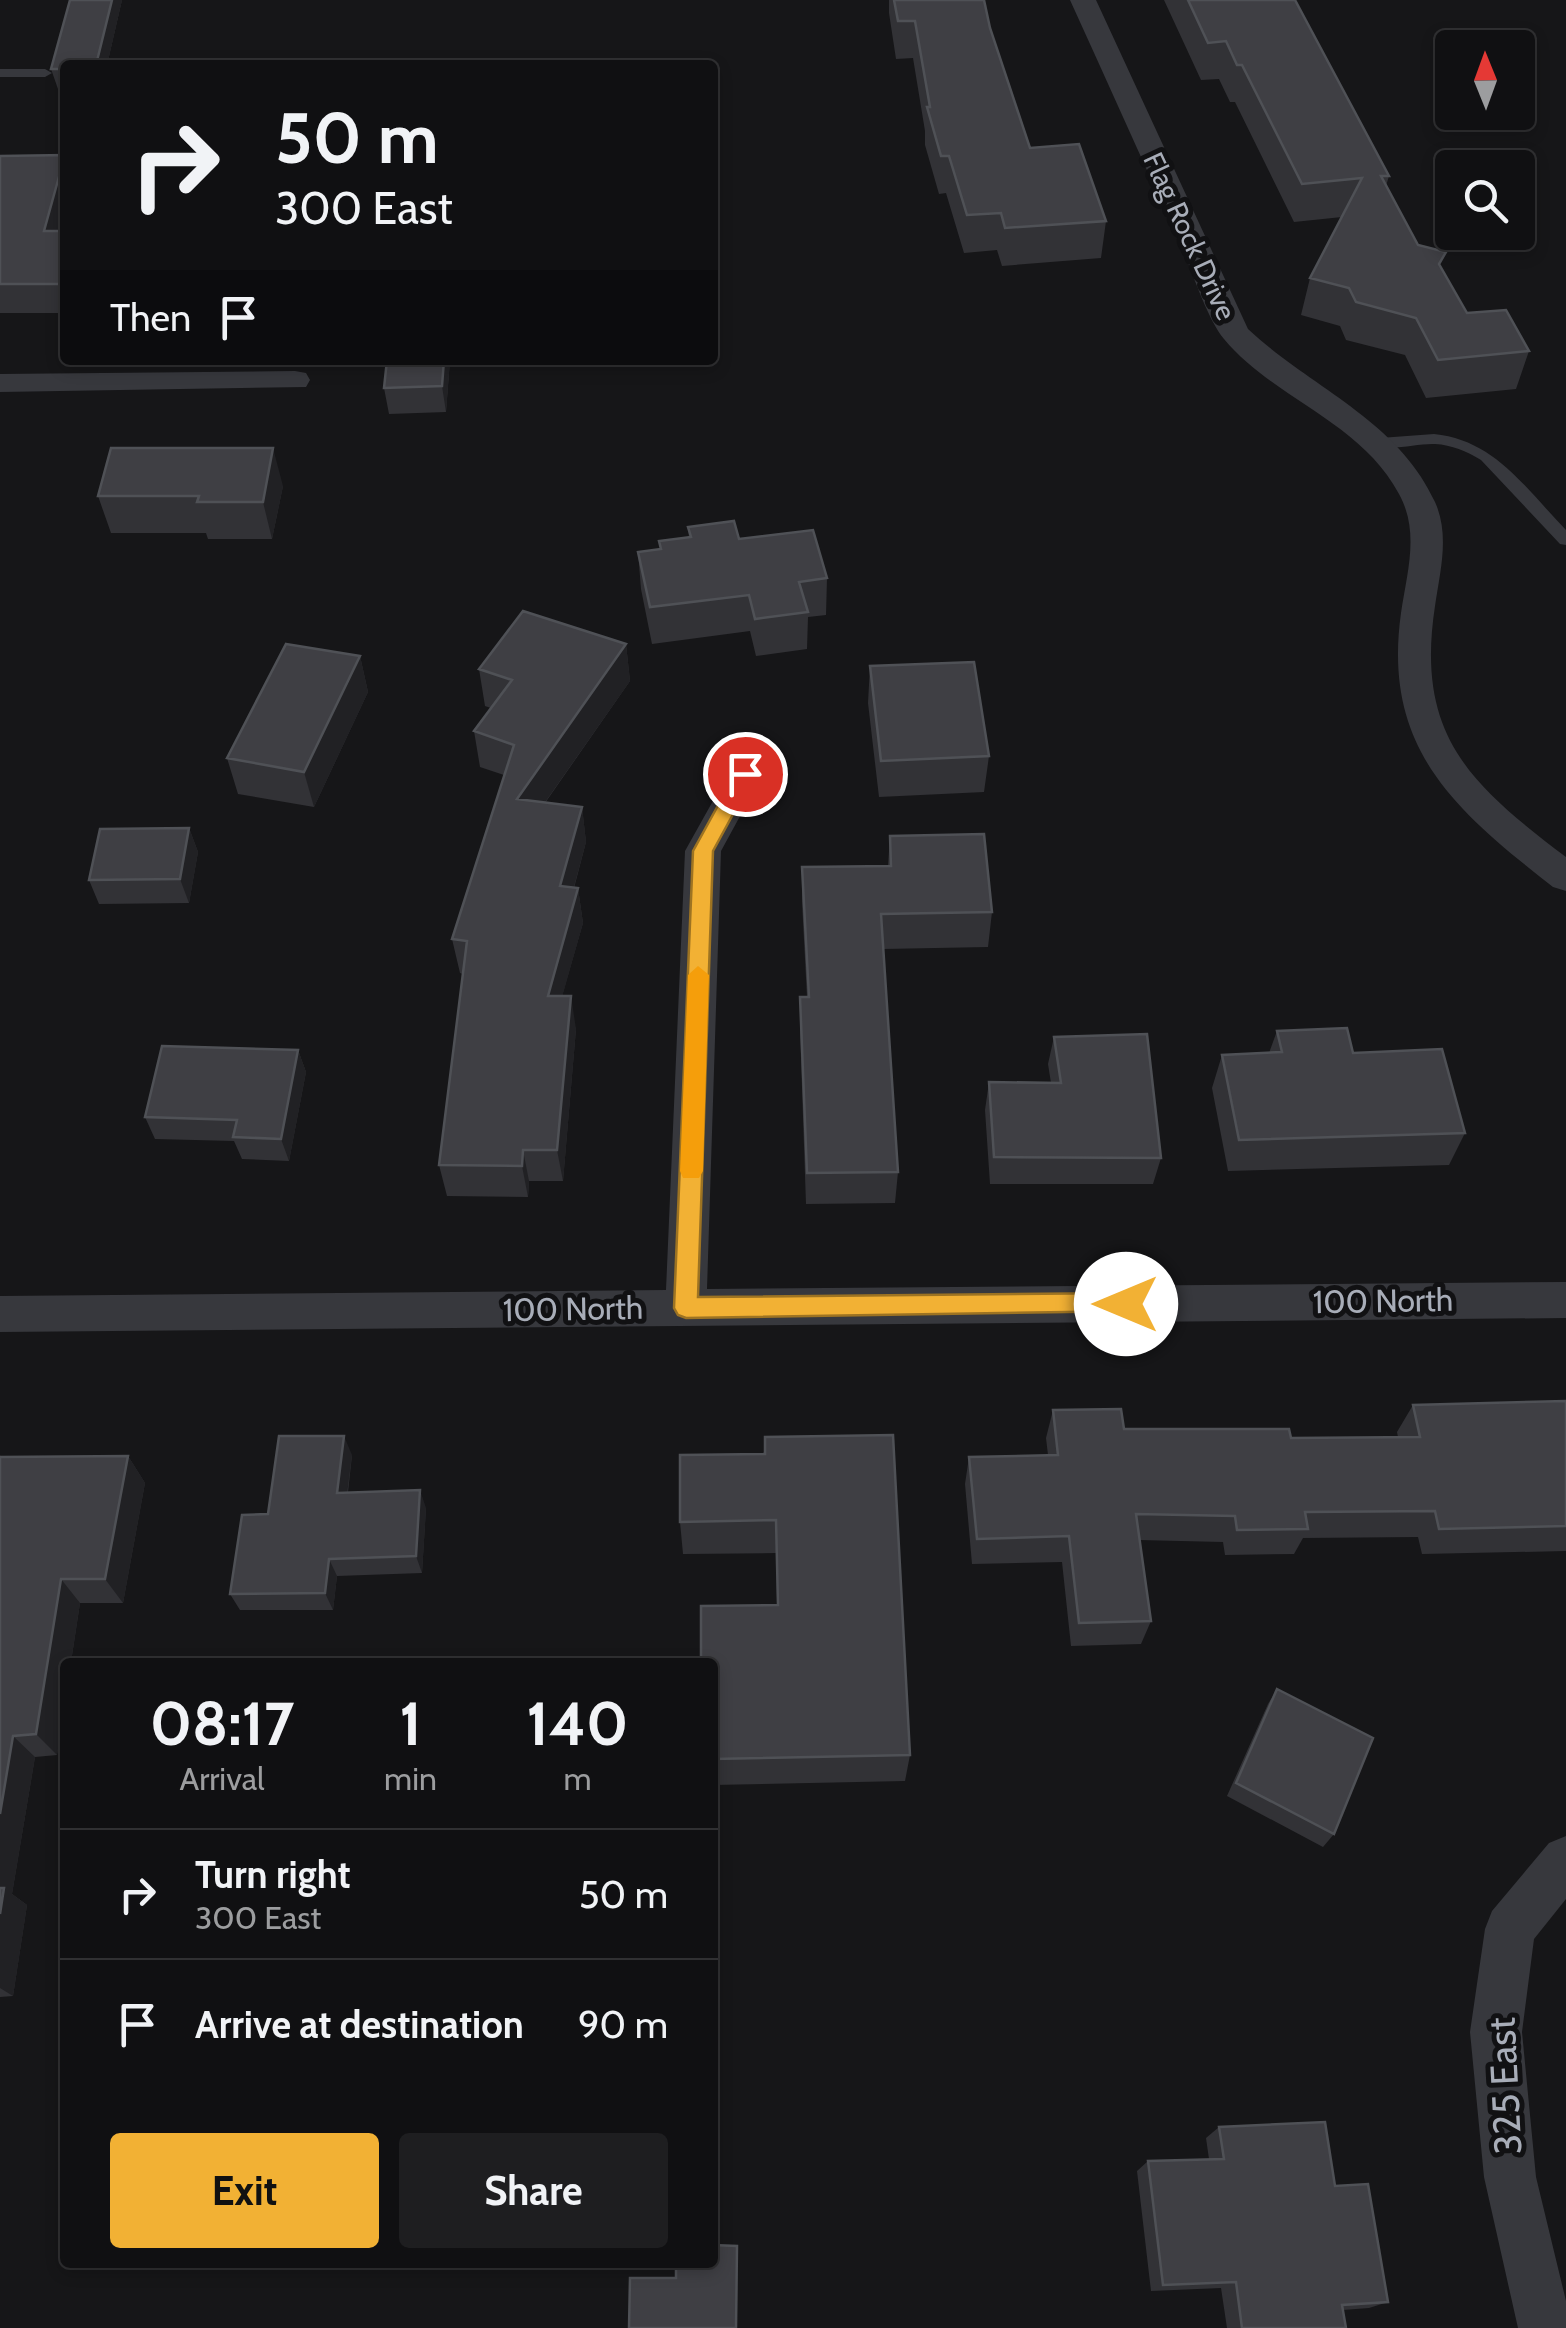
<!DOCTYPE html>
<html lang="en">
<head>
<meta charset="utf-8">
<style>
  body { margin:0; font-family:Cabin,sans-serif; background:#1e1e20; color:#f1f3f6; height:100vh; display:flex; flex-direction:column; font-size:38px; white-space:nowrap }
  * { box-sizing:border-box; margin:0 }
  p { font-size:32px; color:#9c9d9f }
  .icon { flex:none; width:55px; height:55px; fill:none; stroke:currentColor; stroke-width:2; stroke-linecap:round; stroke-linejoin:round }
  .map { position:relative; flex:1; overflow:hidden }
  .panel { position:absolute; left:60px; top:1658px; width:658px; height:610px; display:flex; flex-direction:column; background:#101012; border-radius:10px; box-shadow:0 5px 15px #0003,0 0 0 2px #303032 }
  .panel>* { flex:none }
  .banner { position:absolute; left:60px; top:60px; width:658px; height:305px; border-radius:10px; box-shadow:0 5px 15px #0003,0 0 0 2px #303032; background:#101012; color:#f1f3f6; overflow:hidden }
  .needle { width:65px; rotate:359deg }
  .buttons { position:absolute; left:1435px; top:30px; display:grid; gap:20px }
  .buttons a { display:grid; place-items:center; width:100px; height:100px; border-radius:10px; background:#101012; box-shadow:0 5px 15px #0003,0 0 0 2px #303032; font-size:50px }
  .pin { position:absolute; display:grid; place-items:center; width:85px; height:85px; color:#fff; margin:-42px; border:5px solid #fff; border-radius:50%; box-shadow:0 2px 10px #0007 }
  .me { position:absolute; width:110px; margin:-55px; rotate:270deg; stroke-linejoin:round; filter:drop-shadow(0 0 8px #0008) }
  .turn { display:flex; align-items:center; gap:35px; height:210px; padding:0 50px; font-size:45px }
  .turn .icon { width:130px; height:130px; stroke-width:2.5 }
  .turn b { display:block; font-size:70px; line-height:85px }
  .then { display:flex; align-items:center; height:95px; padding:0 50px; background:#0003; gap:20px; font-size:38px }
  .eta { display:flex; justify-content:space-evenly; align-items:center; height:170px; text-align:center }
  .eta b { font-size:60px; font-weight:800; line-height:70px }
  .primary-button { display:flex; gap:20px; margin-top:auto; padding:20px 50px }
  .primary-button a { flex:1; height:115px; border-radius:10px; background:#f2b134; color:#111; font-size:40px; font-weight:800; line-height:115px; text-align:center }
  .primary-button a+a { background:#1e1e20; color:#f1f3f6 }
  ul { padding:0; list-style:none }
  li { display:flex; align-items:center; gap:30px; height:130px; padding:0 50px; border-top:2px solid #303032 }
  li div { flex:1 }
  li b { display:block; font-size:38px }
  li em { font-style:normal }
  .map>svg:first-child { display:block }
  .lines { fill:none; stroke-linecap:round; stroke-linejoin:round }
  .lane { fill:#37383d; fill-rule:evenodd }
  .street { fill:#37383d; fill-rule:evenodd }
  .wall { fill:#323236 }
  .shaded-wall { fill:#212124 }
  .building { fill:#3f3f44; stroke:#4f5156; stroke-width:2.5 }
  .route { fill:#f2b134; stroke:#9d7322; stroke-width:2.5 }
  .slow { fill:#f59e0b }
  .labels { text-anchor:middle; stroke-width:10; stroke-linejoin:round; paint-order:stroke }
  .far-street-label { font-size:28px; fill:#a8adb8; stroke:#111113 }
  .street-label { font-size:32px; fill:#a8adb8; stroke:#111113 }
  .near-street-label { font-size:38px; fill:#a8adb8; stroke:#111113 }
</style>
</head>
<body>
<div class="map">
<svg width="1566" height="2328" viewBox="0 0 1566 2328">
  <rect width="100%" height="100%" fill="#161618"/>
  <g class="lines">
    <!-- lane -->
    <path class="lane" d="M0,69H45L52,73L45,77H0Z
      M1434,434C1495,440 1526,489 1566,530V545L1560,544L1481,460C1466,451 1452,445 1435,444C1417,443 1386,453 1372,443L1380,438Z"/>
    <!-- street -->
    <path class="street" d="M1070,0H1096L1248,329C1310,387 1398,420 1435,502C1450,535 1440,572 1435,606C1415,736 1471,785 1566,857V891L1553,887C1455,810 1382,749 1401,613C1407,572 1420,532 1399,494C1360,421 1275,400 1224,339C1206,317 1192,270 1180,243C1143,162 1107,81 1070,0Z
      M295,371L306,373L310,380L306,387L0,392V374Z
      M745,761L757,765L763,774L721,851L707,1289L1566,1282V1318L0,1332V1296L666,1290L685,851L733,765Z
      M1566,1836V1899L1534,1939L1522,2032L1536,2177L1566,2301V2328H1518L1484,2177L1470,2032L1485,1929L1492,1911L1549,1843Z"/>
  </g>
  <!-- wall -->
  <path class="wall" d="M70,0H122L107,65H65V89H58L51,69Z
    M889,0H984L990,28L1030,148L1106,221L1101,258L1002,266L997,250L964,253L946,193L939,194L925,145V131L913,58L896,59L889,13Z
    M1164,0H1295L1389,176L1386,186L1418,245L1441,267L1467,313L1529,351L1516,389L1426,398L1405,355L1346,340L1340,326L1301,315L1310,278L1342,217L1294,222L1235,102H1230L1219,79L1201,80Z
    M0,156L65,158V219L62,231H65V313H0Z
    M387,360H450L446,412L389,414L384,388Z
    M283,486L272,539H208L206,533H111L98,496Z
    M688,527L739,539L827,578L826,615L808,617L807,649L756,656L750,631L652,644L641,589L638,552L660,549L659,541L689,538Z
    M626,644L630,681L545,803L582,807L586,842L574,888H578L583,923L562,996L576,1029L563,1181H529L528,1197L447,1196L439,1165L463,974L460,973L452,939L504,775L480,767L474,731L491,708L485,706L479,669Z
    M360,656L368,692L314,807L238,794L227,758Z
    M870,666L989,756L984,792L879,797L868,703Z
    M189,828L198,852L189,903L99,904L89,880Z
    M890,836L992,912L988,947L883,949L898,1172L895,1203L806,1204L800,1030V997H807L802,902V867L888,866Z
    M1277,1031L1353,1053L1465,1133L1449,1165L1228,1171L1212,1088L1222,1055L1269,1053Z
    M1054,1037L1161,1158L1153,1184H990L985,1110L989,1082L1051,1083L1048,1064Z
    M298,1050L306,1072L289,1161L242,1159L234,1141L155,1139L145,1117Z
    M1566,1401V1551L1422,1554L1418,1537L1303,1538L1294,1554L1225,1555L1223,1542L1139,1540L1151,1621L1141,1644L1071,1646L1062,1562L972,1564L965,1484L969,1457L1048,1455L1046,1438L1053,1410L1124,1429L1291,1438L1398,1437L1397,1432L1413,1405Z
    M765,1454L910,1755L905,1781L712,1785V1662L777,1605L776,1553L683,1554L680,1522Z
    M0,1455L1,1457L128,1456L145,1483L123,1603H80L71,1662H65V1704L57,1755L35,1757L12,1894L27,1905L13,1996L0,1997Z
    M352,1455L348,1492L426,1508L422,1573L337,1576L333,1610H240L230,1594L268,1514Z
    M1277,1689L1334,1834L1323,1847L1227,1796L1268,1704Z
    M1219,2127L1335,2186L1388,2302L1369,2308L1343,2310L1346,2328H1227L1221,2288L1151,2291L1137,2171L1148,2161L1209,2159L1206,2138Z"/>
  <!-- shaded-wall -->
  <path class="shaded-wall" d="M112,0H122L107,65H96Z
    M65,158V219L53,260L44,231Z
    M444,360H450L446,412L442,386Z
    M273,448L283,486L272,539L263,502Z
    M626,644L630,681L522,835L517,799Z
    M360,656L368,692L314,807L304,772Z
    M582,807L586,842L565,920L560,886Z
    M189,828L198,852L189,903L180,879Z
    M578,888L583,923L553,1029L548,996Z
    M571,996L576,1029L563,1181L557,1150Z
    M298,1050L306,1072L289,1161L281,1139Z
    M523,1150L529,1181L528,1197L522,1166Z
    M344,1436L352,1455L345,1510L337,1493Z
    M128,1456L145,1483L123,1603L105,1579Z
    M420,1490L426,1508L422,1573L416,1556Z
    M329,1559L337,1576L333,1610L325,1593Z
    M61,1579L80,1603L71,1662H65V1704L57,1755L36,1734Z
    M13,1736L35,1757L12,1894L27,1905L13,1996L0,1988V1814Z
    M737,2246L738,2253L737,2328H736Z"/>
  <!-- building -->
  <path class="building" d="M70,0H112L96,65H65V69H51Z
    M894,0H984L990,28L1030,148L1079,144L1106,221L1005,228L1001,213L967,215L949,156H941L927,107H930L915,21H898Z
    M1188,0H1295L1389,176H1381L1418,245L1446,252L1439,264L1467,313L1506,310L1529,351L1438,360L1416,318L1356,302L1349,288L1310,278L1362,178L1302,184L1242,65H1237L1226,41L1208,43Z
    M65,155L44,231H65V284H0V156Z
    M387,360H444L442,386L384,388Z
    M111,448H273L263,502H197L199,496H98Z
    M734,521L739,539L813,530L827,578L799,582L808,612L755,619L749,595L650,607L638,552L661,549L659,541L691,537L688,527Z
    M523,611L626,644L517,799L582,807L560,886L578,888L548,996H571L557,1150H523L522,1166L439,1165L467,941L452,939L514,745L474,731L512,680L479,669Z
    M286,644L360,656L304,772L227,758Z
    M974,662L989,756L881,761L870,666Z
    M189,828L180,879L89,880L100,829Z
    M984,834L992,912L881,914L898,1172L807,1173L800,997H809L802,867L891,866L890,836Z
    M1347,1028L1353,1053L1442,1049L1465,1133L1239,1140L1222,1055L1282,1052L1277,1031Z
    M1147,1034L1161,1158L994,1157L989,1082L1061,1083L1054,1037Z
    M162,1046L298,1050L281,1139L233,1137L237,1120L145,1117Z
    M1566,1401V1526L1439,1529L1435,1511L1305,1512L1308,1529L1237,1530L1235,1516L1136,1514L1151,1621L1079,1623L1069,1536L977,1539L969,1457L1058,1455L1053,1410L1121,1409L1124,1429H1289L1291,1438L1420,1437L1413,1405Z
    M893,1435L910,1755L712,1759V1662H701V1606L778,1605L776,1520L680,1522V1455L765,1454V1437Z
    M279,1436H344L337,1493L420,1490L416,1556L329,1559L325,1593L230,1594L242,1515L268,1514Z
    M128,1456L105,1579H61L36,1734L13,1736L0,1814V1457Z
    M1277,1689L1373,1738L1334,1834L1236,1783Z
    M0,1888H4L0,1914Z
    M1325,2122L1335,2186L1368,2184L1388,2302L1342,2305L1346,2328H1242L1236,2282L1163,2285L1148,2161L1224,2159L1219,2127Z
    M712,2245L737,2246L736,2328H629L630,2278H676V2262H712Z"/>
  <!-- route -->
  <path class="route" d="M745,767L755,774L713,851L698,1297L1126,1293L1134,1296L1138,1304L1134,1311L686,1318L678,1315L674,1308L693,851L738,769Z"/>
  <!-- slow -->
  <path class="slow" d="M698,966L709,975L703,1171L699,1178H683L680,1171L688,975Z"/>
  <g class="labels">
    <!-- far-street labels -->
    <g class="far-street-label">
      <text transform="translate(1190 236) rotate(65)" y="10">Flag Rock Drive</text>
    </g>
    <!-- street labels -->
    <g class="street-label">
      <text transform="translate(1383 1301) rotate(-1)" y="11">100 North</text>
      <text transform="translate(573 1309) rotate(-1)" y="11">100 North</text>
    </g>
    <!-- near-street labels -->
    <g class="near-street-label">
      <text transform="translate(1505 2086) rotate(-93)" y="13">325 East</text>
    </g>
  </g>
</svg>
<div class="buttons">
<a><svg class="needle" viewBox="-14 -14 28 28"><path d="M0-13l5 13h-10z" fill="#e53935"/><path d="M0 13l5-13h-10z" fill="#9c9d9f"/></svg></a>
<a><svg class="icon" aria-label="search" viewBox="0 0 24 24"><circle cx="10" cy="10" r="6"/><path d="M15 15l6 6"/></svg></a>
</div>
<div class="pin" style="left:745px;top:774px;background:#d93025"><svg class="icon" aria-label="arrive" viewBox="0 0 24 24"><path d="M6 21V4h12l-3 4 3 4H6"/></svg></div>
<svg class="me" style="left:1126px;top:1304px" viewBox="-20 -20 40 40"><circle r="19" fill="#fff"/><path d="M0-13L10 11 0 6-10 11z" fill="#f2b134"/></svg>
<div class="banner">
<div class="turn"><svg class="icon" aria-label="right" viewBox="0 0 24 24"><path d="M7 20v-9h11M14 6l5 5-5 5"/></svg><div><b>50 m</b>300 East</div></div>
<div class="then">Then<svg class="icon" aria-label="arrive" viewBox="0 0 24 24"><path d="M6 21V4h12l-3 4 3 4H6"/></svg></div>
</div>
<section class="panel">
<div class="eta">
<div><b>08:17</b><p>Arrival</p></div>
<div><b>1</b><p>min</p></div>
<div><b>140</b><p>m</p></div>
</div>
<ul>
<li><svg class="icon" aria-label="right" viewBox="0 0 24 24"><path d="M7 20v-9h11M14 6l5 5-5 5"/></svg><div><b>Turn right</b><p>300 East</p></div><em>50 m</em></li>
<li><svg class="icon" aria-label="arrive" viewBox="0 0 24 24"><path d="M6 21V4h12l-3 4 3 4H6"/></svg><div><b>Arrive at destination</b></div><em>90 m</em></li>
</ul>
<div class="primary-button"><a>Exit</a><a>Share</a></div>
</section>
</div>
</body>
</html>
